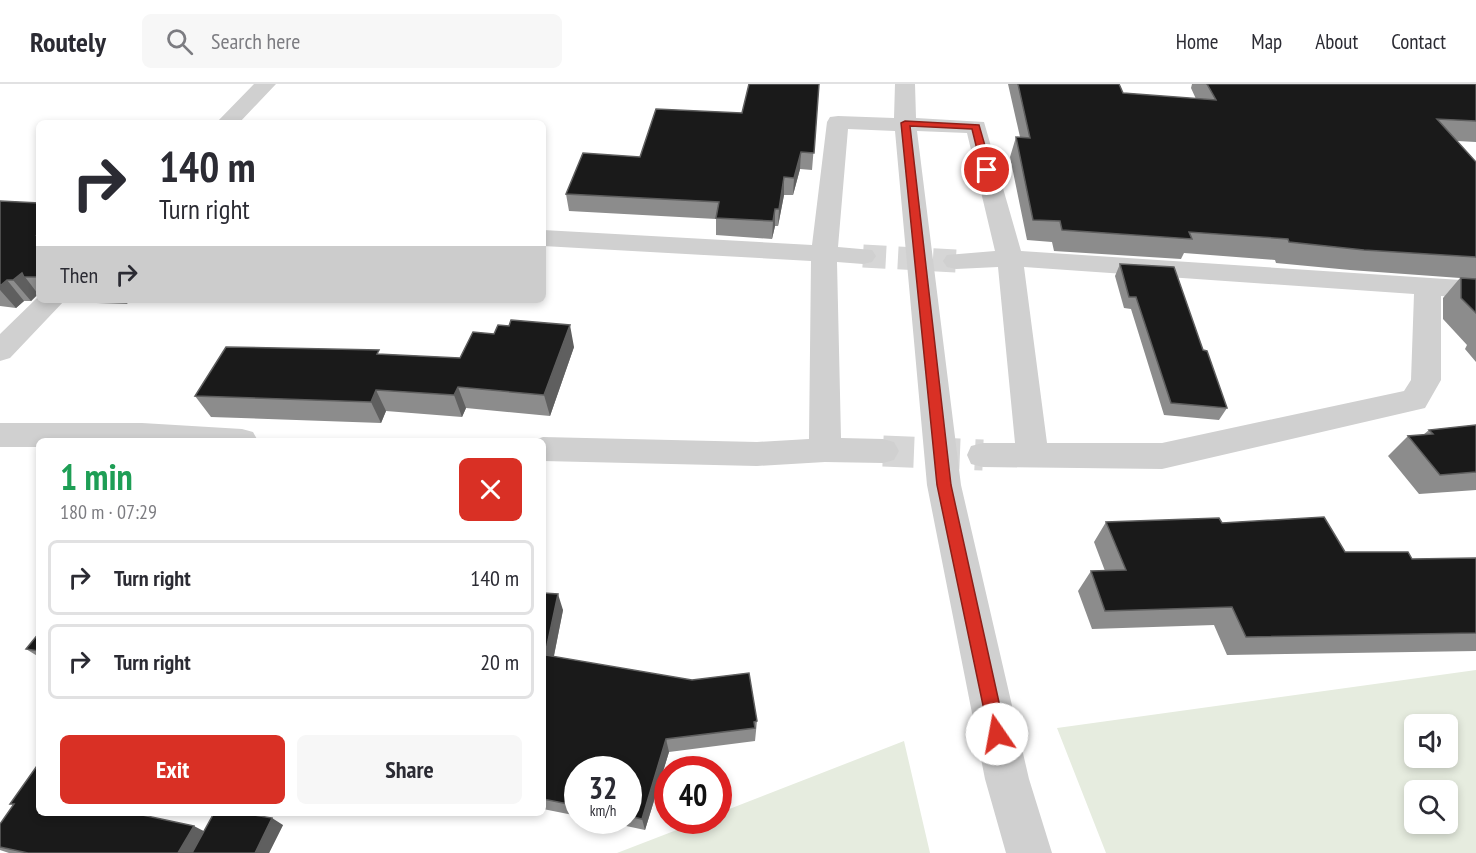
<!DOCTYPE html>
<html lang="en">
<head>
<meta charset="utf-8">
<style>
  body { margin:0; font-family:"PT Sans Narrow",sans-serif; background:#f7f7f7; color:#2b2b33; height:100vh; display:flex; flex-direction:column; font-size:22px; white-space:nowrap }
  * { box-sizing:border-box; margin:0 }
  p { font-size:20px; color:#7c7c81 }
  .icon { flex:none; width:33px; height:33px; fill:none; stroke:currentColor; stroke-width:2; stroke-linecap:round; stroke-linejoin:round }
  .map { position:relative; flex:1; overflow:hidden }
  .details { position:absolute; left:36px; top:354px; width:510px; height:378px; display:flex; flex-direction:column; background:#fff; border-radius:9px; box-shadow:0 3px 9px #0003 }
  .details>* { flex:none }
  .guide { position:absolute; left:36px; top:36px; width:510px; height:183px; border-radius:9px; box-shadow:0 3px 9px #0003; background:#fff; color:#2b2b33; overflow:hidden }
  .buttons { position:absolute; left:1404px; top:630px; display:grid; gap:12px }
  .buttons a { display:grid; place-items:center; width:54px; height:54px; border-radius:9px; background:#fff; box-shadow:0 3px 9px #0003; font-size:30px }
  .speed { position:absolute; left:564px; top:672px; display:flex; gap:12px; font-size:30px; font-weight:700; text-align:center }
  .speed>* { display:grid; place-content:center; width:78px; height:78px; border-radius:50%; background:#fff; box-shadow:0 3px 9px #0003; line-height:1 }
  .speed small { font-size:15px; font-weight:400 }
  .speed .limit { border:9px solid #d22; background:#fff; color:#111 }
  .pin { position:absolute; display:grid; place-items:center; width:51px; height:51px; color:#fff; margin:-26px; border:3px solid #fff; border-radius:50%; box-shadow:0 2px 6px #0007 }
  .me { position:absolute; width:66px; margin:-33px; rotate:348deg; stroke-linejoin:round; filter:drop-shadow(0 0 4px #0008) }
  .turn { display:flex; align-items:center; gap:21px; height:126px; padding:0 24px; font-size:27px }
  .turn .icon { width:78px; height:78px; stroke-width:2.5 }
  .turn b { display:block; font-size:42px; line-height:51px }
  .then { display:flex; align-items:center; height:57px; padding:0 24px; background:#0003; gap:12px; font-size:22px }
  .round { display:grid; place-items:center; flex:none; width:63px; height:63px; border-radius:9px; background:#f7f7f7 }
  .overview { display:flex; align-items:center; justify-content:space-between; height:102px; padding:0 24px }
  h1 { font-size:36px; font-weight:700; line-height:45px; color:#1e9e55 }
  .action { display:flex; gap:12px; margin-top:auto; padding:12px 24px }
  .action a { flex:1; height:69px; border-radius:9px; background:#d93025; color:#fff; font-size:24px; font-weight:700; line-height:69px; text-align:center }
  .action a+a { background:#f7f7f7; color:#2b2b33 }
  ul { padding:0; list-style:none }
  li { display:flex; align-items:center; gap:18px; height:75px; margin:0 12px 9px; padding:0 12px; border:3px solid #e1e1e2; border-radius:9px }
  li div { flex:1 }
  li b { display:block; font-size:22px }
  li em { font-style:normal }
  header { display:flex; align-items:center; gap:36px; box-sizing:border-box; height:84px; padding:0 30px; background:#fff; border-bottom:2px solid #e1e1e2 }
  header strong { font-size:28px }
  nav { display:flex; gap:33px; margin-inline-start:auto; font-size:21px }
  .search { width:420px; height:54px; background:#f7f7f7; display:flex; align-items:center; gap:15px; box-sizing:border-box; padding:0 21px; border-radius:9px; color:#7c7c81; font-size:22px }
  .map>svg:first-child { display:block }
  .green { fill:#e6ecdf; fill-rule:evenodd }
  .lines { fill:none; stroke-linecap:round; stroke-linejoin:round }
  .minor-tunnel-far1 { stroke:#d6d6d6; stroke-width:23; stroke-dasharray:23 12; stroke-linecap:butt }
  .minor-tunnel { stroke:#d6d6d6; stroke-width:31; stroke-dasharray:31 15; stroke-linecap:butt }
  .minor { fill:#d0d0d0; fill-rule:evenodd }
  .wall { fill:#8c8c8c }
  .shaded-wall { fill:#5f5f5f }
  .building { fill:#1a1a1a; stroke:#5f5f5f; stroke-width:1.5 }
  .route { fill:#d93025; stroke:#8d1f18; stroke-width:1.5 }
</style>
</head>
<body>
<header>
<strong>Routely</strong>
<div class="search"><svg class="icon" aria-label="search" viewBox="0 0 24 24"><circle cx="10" cy="10" r="6"/><path d="M15 15l6 6"/></svg>Search here</div>
<nav><a>Home</a><a>Map</a><a>About</a><a>Contact</a></nav>
</header>
<div class="map">
<svg width="1476" height="769" viewBox="0 0 1476 769">
  <rect width="100%" height="100%" fill="#fff"/>
  <!-- green -->
  <path class="green" d="M1476,586V769H1106L1057,644ZM1414,640H1448V674H1414ZM1414,706H1448V740H1414Z
    M904,657L930,769H617L700,737L718,736L719,729Z"/>
  <g class="lines">
    <!-- minor-tunnel-far1 -->
    <path class="minor-tunnel-far1" d="M863,172L956,177"/>
    <!-- minor-tunnel -->
    <path class="minor-tunnel" d="M883,367L983,371"/>
    <!-- minor -->
    <path class="minor" d="M254,0H276L239,39H216Z
      M895,0H915L916,34L984,38L1021,167L1476,197V215L1441,212V296L1425,324L1162,385L983,383L971,380L967,371L971,362L983,359H1015L998,183L956,185L947,183L943,177L947,171L995,167L967,49L917,47L961,401L1029,695L1052,769H1006L985,695L927,401L895,47L848,45L838,163L872,166L876,172L872,178L863,180L837,178L841,354L883,355L894,358L899,367L894,376L883,379L825,378L757,382L543,377V357H531L543,353L757,358L809,355L811,177L543,162V146L812,161L827,38L830,33L838,32L894,34ZM1024,183L1414,210L1411,296L1404,307L1162,359H1047Z
      M39,212V216H65L10,274L0,277V250Z
      M0,339H142L242,345L253,348L258,357H39V363H0Z"/>
  </g>
  <!-- wall -->
  <path class="wall" d="M819,0L812,86L800,85L793,111H784L778,142H775L772,155L716,151V135L569,127L566,110L640,73L742,29Z
    M1008,0H1119L1123,9L1196,15L1191,4L1192,0H1476V58L1457,57L1476,78V278L1465,265L1467,261L1443,235V214L1460,194L1350,186L1276,179L1275,176L1184,169L1181,175L1054,167L1052,158L1027,156L1010,73L1016,53H1020Z
    M0,117L39,119V211L38,210L31,217H24L16,224L0,222Z
    M1120,180L1203,266L1227,324L1219,336L1164,331L1131,225L1124,224L1115,192Z
    M65,216H130L127,220L66,218Z
    M494,250L574,263L550,332L466,324L462,333L386,327L381,339L211,333L195,312L380,270L460,274Z
    M1476,341V406L1419,410L1388,372L1408,352L1423,351L1429,346Z
    M1106,438L1222,439L1345,468L1412,475L1476,474V567L1227,571L1214,541L1092,545L1078,507L1091,487H1105L1094,458Z
    M543,509L563,526L554,572L757,637L755,657L669,668L645,746L598,736H628V686H578V732L543,725Z
    M26,565L39,567V573Z
    M10,720L39,729L204,747L283,741L269,769H9L0,766V740L14,721Z"/>
  <!-- shaded-wall -->
  <path class="shaded-wall" d="M801,68L800,85L793,111L794,94Z
    M784,93V111L778,142L779,125Z
    M775,125V142L772,155L773,137Z
    M22,189L38,210L31,217L13,196Z
    M7,196L24,217L16,224L0,206V202Z
    M570,241L574,263L550,332L544,311Z
    M458,303L466,324L462,333L454,311Z
    M376,306L386,327L381,339L371,318Z
    M558,510L563,526L551,586L545,571Z
    M666,655L669,668L645,746L642,735Z
    M272,734L283,741L269,769H255Z
    M194,742L215,753L206,769H178Z"/>
  <!-- building -->
  <path class="building" d="M749,0H819L814,69L801,68L794,94L784,93L779,125H775L773,137L716,134L719,118L566,110L583,69L640,73L656,25L742,29Z
    M1018,0H1119L1123,9L1216,16L1207,0H1476V37L1437,35L1476,78V173L1364,166L1289,158L1288,155L1189,148L1192,155L1062,146L1060,137L1033,136L1016,53L1030,54Z
    M0,117L39,119V149L37,151H39V193H24L22,189L13,196H7L0,202Z
    M1120,180L1174,183L1203,266L1207,267L1227,324L1171,319L1136,213H1129Z
    M1461,194L1476,195V229L1461,214Z
    M511,236L570,241L544,311L458,303L454,311L376,306L371,318L195,312L226,263L379,266L377,270L460,274L473,248L494,250L498,241L509,242Z
    M1476,341V388L1440,391L1408,352L1433,350L1429,346Z
    M1324,433L1345,468H1408L1412,475L1476,474V549L1246,553L1232,523L1105,527L1091,487L1126,486L1106,438L1219,434L1222,439Z
    M543,509L558,510L545,571L692,596L749,589L757,637L754,638L755,644L666,655L642,735L628,732V686H578V722L543,715Z
    M39,549V567L26,565Z
    M39,679V729H133L194,742L178,769H28L0,763V740L14,720H10Z
    M214,729H241L272,734L255,769H192Z"/>
  <!-- route -->
  <path class="route" d="M905,37L979,41L992,86L987,89L982,86L972,45L910,42L951,401L1006,650L1003,656L997,658L991,656L989,650L937,401L901,39Z"/>
</svg>
<div class="buttons">
<a><svg class="icon" aria-label="sound" viewBox="0 0 24 24"><path d="M4 9h4l5-4v14l-5-4H4zM17 9q2 3 0 6"/></svg></a>
<a><svg class="icon" aria-label="search" viewBox="0 0 24 24"><circle cx="10" cy="10" r="6"/><path d="M15 15l6 6"/></svg></a>
</div>
<div class="speed"><div>32<small>km/h</small></div><div class="limit">40</div></div>
<div class="pin" style="left:987px;top:86px;background:#d93025"><svg class="icon" aria-label="arrive" viewBox="0 0 24 24"><path d="M6 21V4h12l-3 4 3 4H6"/></svg></div>
<svg class="me" style="left:997px;top:650px" viewBox="-20 -20 40 40"><circle r="19" fill="#fff"/><path d="M0-13L10 11 0 6-10 11z" fill="#d93025"/></svg>
<div class="guide">
<div class="turn"><svg class="icon" aria-label="right" viewBox="0 0 24 24"><path d="M7 20v-9h11M14 6l5 5-5 5"/></svg><div><b>140 m</b>Turn right</div></div>
<div class="then">Then<svg class="icon" aria-label="right" viewBox="0 0 24 24"><path d="M7 20v-9h11M14 6l5 5-5 5"/></svg></div>
</div>
<section class="details">
<div class="overview"><div><h1>1 min</h1><p>180 m · 07:29</p></div><a class="round" style="background:#d93025;color:#fff"><svg class="icon" aria-label="close" viewBox="0 0 24 24"><path d="M6 6l12 12M18 6L6 18"/></svg></a></div>
<ul>
<li><svg class="icon" aria-label="right" viewBox="0 0 24 24"><path d="M7 20v-9h11M14 6l5 5-5 5"/></svg><div><b>Turn right</b></div><em>140 m</em></li>
<li><svg class="icon" aria-label="right" viewBox="0 0 24 24"><path d="M7 20v-9h11M14 6l5 5-5 5"/></svg><div><b>Turn right</b></div><em>20 m</em></li>
</ul>
<div class="action"><a>Exit</a><a>Share</a></div>
</section>
</div>
</body>
</html>
